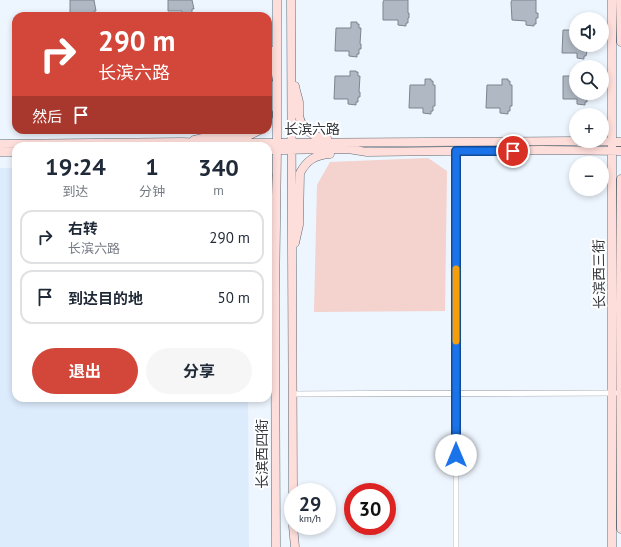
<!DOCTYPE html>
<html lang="zh">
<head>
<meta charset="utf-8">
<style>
  body { margin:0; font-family:"PT Sans","Noto Sans SC",sans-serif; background:#f6f6f7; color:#1f2937; height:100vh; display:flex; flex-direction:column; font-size:15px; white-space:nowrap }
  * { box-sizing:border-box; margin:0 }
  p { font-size:13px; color:#747a83 }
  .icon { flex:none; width:22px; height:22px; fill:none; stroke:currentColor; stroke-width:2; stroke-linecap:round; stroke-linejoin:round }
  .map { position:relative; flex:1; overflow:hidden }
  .details { position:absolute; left:12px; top:142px; width:260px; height:260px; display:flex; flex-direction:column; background:#fff; border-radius:12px; box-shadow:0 2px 6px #0003 }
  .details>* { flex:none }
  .banner { position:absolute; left:12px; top:12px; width:260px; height:122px; border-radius:12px; box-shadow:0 2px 6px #0003; background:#d3463a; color:#fff; overflow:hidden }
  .tools { position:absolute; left:569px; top:12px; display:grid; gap:8px }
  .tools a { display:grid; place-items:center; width:40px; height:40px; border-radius:50%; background:#fff; box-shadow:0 2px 6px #0003; font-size:20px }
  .speed { position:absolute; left:284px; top:483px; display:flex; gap:8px; font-size:20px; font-weight:700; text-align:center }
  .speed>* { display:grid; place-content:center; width:52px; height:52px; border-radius:50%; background:#fff; box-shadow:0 2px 6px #0003; line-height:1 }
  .speed small { font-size:10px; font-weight:400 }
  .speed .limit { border:6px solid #d22; background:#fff; color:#111 }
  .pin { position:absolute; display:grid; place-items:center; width:34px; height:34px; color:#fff; margin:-17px; border:2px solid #fff; border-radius:50%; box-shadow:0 1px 4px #0007 }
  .me { position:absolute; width:44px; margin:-22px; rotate:0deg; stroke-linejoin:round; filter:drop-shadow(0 0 3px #0008) }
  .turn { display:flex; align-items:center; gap:14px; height:84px; padding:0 20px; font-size:18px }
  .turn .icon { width:52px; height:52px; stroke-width:2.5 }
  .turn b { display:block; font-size:28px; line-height:34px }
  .then { display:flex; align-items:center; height:38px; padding:0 20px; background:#0003; gap:8px; font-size:15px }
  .eta { display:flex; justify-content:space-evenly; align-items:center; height:68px; text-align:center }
  .eta b { font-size:24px; font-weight:700; line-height:28px }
  .button { display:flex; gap:8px; margin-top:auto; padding:8px 20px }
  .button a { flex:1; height:46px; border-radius:24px; background:#d3463a; color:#fff; font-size:16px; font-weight:700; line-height:46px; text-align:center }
  .button a+a { background:#f6f6f7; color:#1f2937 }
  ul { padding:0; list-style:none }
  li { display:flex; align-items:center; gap:12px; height:54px; margin:0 8px 6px; padding:0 12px; border:2px solid #e0e1e3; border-radius:12px }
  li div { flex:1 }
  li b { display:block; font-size:15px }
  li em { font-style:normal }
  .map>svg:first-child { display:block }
  .built { fill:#ddecfd }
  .green { fill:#f4d2cd }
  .building { fill:#afb8c3; stroke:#7c848f }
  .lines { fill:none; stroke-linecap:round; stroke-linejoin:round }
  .street-casing { stroke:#616a74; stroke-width:6 }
  .secondary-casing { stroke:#616a74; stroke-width:9 }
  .street { stroke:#fff; stroke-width:5.5 }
  .secondary { stroke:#fededa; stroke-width:8 }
  .route-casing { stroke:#114b97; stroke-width:10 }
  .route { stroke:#1a73e8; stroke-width:7 }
  .slow { stroke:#f59e0b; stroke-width:7 }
  .labels { text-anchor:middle; stroke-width:4; stroke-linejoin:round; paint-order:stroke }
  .street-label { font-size:14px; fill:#35393e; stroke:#fff }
</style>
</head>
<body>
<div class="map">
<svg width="621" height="547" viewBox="0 0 621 547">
  <rect width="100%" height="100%" fill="#edf5fe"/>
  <!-- built -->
  <path class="built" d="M0,168H16V398H248L249,547H0Z"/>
  <!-- green -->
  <path class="green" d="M428,158L447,171L445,311L314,312L317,185L330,162Z"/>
  <!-- building -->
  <path class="building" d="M70,0H94L96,11H94V16H84V13H70Z
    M168,0H192L194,9H192V14H190V16H182V11H168Z
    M384,0H408V13H409V18H408V23H406V26L398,25V20H383V2Z
    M512,0H536V13H538V18H536V24H534V26L526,25V21L512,20L511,2Z
    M351,22H357V24H359V28H361L360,44H361V49H359V54H357V57L349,56V51H335L336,28H351Z
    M563,30H570V31H572V35H576V45L588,46V51H587L586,56H584V59L577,58V53H562Z
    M350,71H356V72H358V76H360L359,92H360V97H358V102H356V105L348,104V99H334L335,76H350Z
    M563,76H571V77H572V81H576V93H587V102H585V105L577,104V99H563Z
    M425,79H431V81H433V85H435V106H433V111H431V114L423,113V108H409L410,85H425Z
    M502,79H508V81H510V85H512V106H510V111H508V114L500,113V108H486L487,85H502Z"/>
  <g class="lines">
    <!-- street casing -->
    <g class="street-casing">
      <path id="street" d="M456,151V547
        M293,394L615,393"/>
    </g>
    <!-- secondary casing -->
    <g class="secondary-casing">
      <path id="secondary" d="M291,0L293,492
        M612,0V547
        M620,0L621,42
        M268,80L273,51
        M295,86C296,92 298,97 299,102C299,107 299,111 299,115C301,129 314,138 327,138
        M268,112V117
        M194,140L207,137L248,136L260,130
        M598,141L621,142
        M0,144L182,142L207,143H255L576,141
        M268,150L348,149L367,152L541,150L621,151
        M0,152H16
        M268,175L269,227L272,244
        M621,179L620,305L621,529
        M295,243L299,225L300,173C307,160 315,155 330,154
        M293,526L295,547
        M276,547L275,300L277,150V0"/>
    </g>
    <!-- street -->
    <use href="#street" class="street"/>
    <!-- secondary -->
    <use href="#secondary" class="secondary"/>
  </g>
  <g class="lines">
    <!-- route casing -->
    <g class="route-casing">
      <path id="route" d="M456,455V151H513"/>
    </g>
    <!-- route -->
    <use href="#route" class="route"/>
    <!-- slow -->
    <path class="slow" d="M456,269V341"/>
  </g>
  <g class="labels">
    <!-- street labels -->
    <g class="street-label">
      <text x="312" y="134">长滨六路</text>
      <text transform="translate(599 274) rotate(-91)" y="5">长滨西三街</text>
      <text transform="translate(262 454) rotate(-90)" y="5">长滨西四街</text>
    </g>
  </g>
</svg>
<div class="tools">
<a><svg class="icon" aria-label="sound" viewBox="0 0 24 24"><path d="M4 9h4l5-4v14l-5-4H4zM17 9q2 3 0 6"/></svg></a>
<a><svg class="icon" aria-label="search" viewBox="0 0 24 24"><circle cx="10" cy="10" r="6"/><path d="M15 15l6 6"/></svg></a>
<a>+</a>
<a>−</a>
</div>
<div class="speed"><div>29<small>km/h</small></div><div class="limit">30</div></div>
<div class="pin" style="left:513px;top:151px;background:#d93025"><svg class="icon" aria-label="arrive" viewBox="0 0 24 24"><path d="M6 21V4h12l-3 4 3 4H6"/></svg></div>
<svg class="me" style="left:456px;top:455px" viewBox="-20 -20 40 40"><circle r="19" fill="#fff"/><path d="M0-13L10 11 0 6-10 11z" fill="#1a73e8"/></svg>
<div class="banner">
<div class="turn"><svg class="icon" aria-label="right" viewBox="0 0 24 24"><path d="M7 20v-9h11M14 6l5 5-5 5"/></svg><div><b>290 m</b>长滨六路</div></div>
<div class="then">然后<svg class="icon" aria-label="arrive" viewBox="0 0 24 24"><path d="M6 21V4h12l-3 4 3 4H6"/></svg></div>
</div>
<section class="details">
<div class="eta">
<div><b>19:24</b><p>到达</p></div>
<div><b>1</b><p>分钟</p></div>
<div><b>340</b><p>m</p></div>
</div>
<ul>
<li><svg class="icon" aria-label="right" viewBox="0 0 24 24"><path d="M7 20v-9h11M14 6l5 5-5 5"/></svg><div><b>右转</b><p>长滨六路</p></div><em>290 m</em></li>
<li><svg class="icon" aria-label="arrive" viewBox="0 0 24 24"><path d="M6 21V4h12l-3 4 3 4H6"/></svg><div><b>到达目的地</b></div><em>50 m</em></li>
</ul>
<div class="button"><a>退出</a><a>分享</a></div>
</section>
</div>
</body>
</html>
